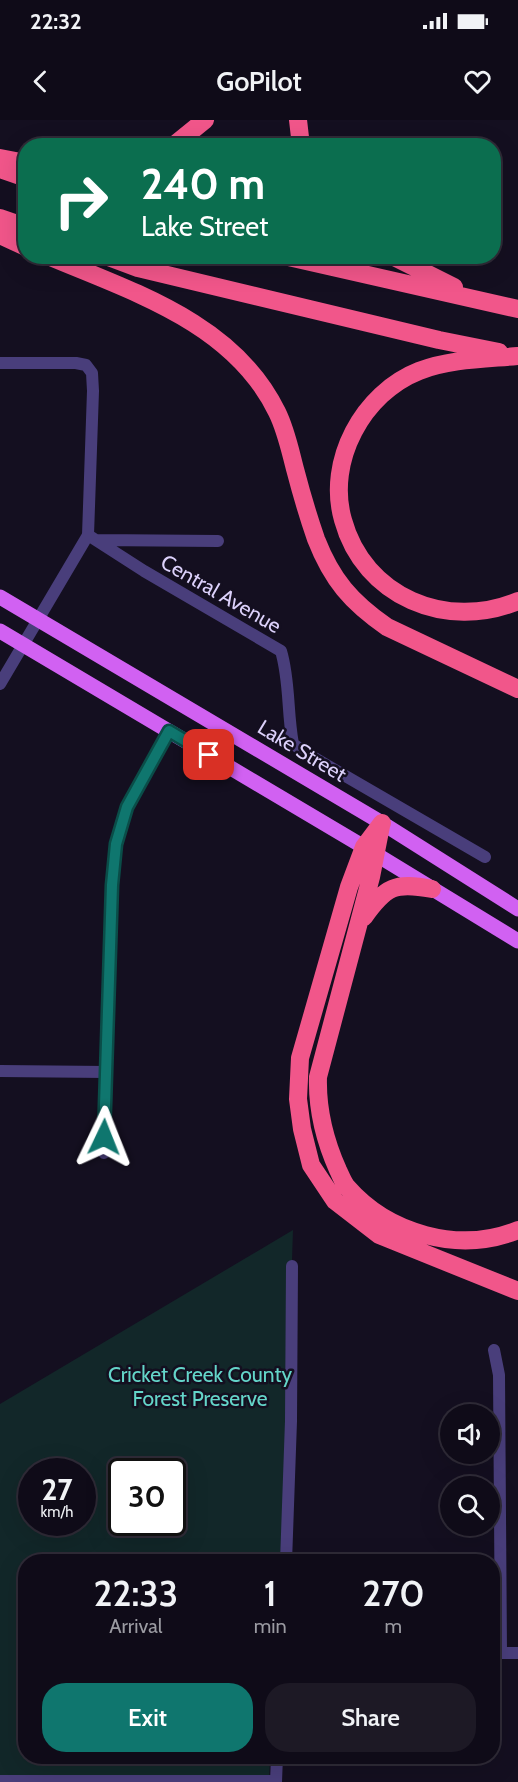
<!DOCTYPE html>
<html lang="en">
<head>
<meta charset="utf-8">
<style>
  body { margin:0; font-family:Cabin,sans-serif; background:#1d1925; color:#f1f3f6; height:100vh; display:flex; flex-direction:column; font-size:22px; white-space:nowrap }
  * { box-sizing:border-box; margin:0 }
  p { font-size:20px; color:#9b9ba2 }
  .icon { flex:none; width:33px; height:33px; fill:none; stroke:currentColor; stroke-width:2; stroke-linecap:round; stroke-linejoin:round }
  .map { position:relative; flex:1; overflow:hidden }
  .side { position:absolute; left:18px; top:1434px; width:482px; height:210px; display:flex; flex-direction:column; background:#0f0b18; border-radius:24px; box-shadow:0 6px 24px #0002,0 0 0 2px #2f2b37 }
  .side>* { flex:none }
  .banner { position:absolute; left:18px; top:18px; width:483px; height:126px; border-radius:24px; box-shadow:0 6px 24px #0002,0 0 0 2px #2f2b37; background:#0b6e4f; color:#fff; overflow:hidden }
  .buttons { position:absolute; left:440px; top:1284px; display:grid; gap:12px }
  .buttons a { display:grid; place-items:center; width:60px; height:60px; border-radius:50%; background:#0f0b18; box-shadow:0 6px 24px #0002,0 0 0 2px #2f2b37; font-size:30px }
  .speed { position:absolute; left:18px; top:1338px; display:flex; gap:12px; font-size:30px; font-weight:700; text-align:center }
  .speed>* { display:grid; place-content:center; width:78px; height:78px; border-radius:50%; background:#0f0b18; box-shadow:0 6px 24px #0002,0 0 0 2px #2f2b37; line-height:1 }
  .speed small { font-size:15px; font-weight:400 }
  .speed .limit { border:3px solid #111; border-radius:9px; background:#fff; color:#111 }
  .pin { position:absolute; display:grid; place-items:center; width:51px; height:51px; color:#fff; margin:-26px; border-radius:12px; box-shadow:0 3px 9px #0006 }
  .me { position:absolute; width:66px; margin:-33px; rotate:2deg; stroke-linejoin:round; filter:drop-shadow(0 0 4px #0008) }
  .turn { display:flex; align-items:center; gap:21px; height:126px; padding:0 24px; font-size:27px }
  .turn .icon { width:78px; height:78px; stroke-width:2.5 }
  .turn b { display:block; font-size:42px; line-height:51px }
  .eta { display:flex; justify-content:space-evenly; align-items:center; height:102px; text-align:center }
  .eta b { font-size:36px; font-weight:600; line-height:42px }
  .cta { display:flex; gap:12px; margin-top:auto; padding:12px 24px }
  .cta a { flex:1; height:69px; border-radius:24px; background:#0f766e; color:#fff; font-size:24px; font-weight:600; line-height:69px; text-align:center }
  .cta a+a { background:#1d1925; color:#f1f3f6 }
  .status { display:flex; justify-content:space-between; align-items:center; height:42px; padding:0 30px; background:#0f0b18; direction:ltr }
  .status svg { height:16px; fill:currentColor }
  header { display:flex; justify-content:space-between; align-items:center; height:78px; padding:0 24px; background:#0f0b18; font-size:27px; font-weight:600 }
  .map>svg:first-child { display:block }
  .green { fill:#122729; fill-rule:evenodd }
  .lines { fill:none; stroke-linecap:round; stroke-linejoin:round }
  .street { stroke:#493e7b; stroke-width:12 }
  .primary { stroke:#d161f2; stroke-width:15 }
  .highway { stroke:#f1568a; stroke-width:18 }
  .route-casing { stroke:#0a4d48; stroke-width:15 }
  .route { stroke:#0f766e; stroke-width:10 }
  .labels { text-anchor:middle; stroke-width:5; stroke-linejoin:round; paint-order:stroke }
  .street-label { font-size:21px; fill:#dcd1fb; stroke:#140f20 }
  .park-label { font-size:21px; fill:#64d5c9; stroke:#140f20 }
</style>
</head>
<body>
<div class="status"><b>22:32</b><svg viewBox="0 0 49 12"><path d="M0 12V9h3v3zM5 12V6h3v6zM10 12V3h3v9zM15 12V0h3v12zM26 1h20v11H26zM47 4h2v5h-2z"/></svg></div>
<header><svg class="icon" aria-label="back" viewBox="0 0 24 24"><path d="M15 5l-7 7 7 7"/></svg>GoPilot<svg class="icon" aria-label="heart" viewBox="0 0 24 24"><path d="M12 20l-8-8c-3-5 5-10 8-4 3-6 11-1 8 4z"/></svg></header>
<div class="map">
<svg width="518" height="1662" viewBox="0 0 518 1662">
  <rect width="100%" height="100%" fill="#140f20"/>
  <!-- green -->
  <path class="green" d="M293,1110L282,1441L26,1442V1636L270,1637L269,1662H0V1284ZM32,1352H82V1402H32ZM122,1352H172V1402H122Z"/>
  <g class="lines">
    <!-- street -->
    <path class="street" d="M0,243H76L86,245L92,253L93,271L88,415L0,564
      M88,415L144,451L281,531C290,561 287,592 293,624L311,636L485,737
      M96,420L218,421
      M0,951L107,952
      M104,1033L112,764L116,724L127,687L169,611
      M494,1230L499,1255L501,1533
      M286,1442L291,1301L292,1146
      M492,1533H518
      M0,1661H276
      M276,1662L277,1636"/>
    <!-- primary -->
    <path class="primary" d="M0,477L382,703L518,789
      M0,511L364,727L518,821"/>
    <!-- highway -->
    <path class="highway" d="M298,0L301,26
      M173,26L205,0
      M0,38L26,43
      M0,49L26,58
      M0,98L26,107
      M0,115L26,127
      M48,136C133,172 234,203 277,292C286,310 290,330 295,349C301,372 308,396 316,419C332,460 351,482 387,507L518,569
      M106,136L138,148L439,220L499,232
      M284,136L518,189
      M392,136L454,167
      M518,236C485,239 450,239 419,251C363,273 326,341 343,400C364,477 447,511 518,481
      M382,703L364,727L349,767L300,938L298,979L302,1009L311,1045L335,1081L379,1115L518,1171
      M381,706L371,757L318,957C317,990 325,1021 338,1050C341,1056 343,1062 347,1067C388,1114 459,1134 518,1110
      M364,797C386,766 395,762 432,769"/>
  </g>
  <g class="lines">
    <!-- route casing -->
    <g class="route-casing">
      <path id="route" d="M104,1017L112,765L116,724L127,687L169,611L209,635"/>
    </g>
    <!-- route -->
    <use href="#route" class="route"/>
  </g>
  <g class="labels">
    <!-- street labels -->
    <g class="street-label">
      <text transform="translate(221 474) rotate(30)" y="7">Central Avenue</text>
      <text transform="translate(302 631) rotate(31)" y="7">Lake Street</text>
    </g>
    <!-- park labels -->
    <g class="park-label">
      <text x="200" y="1262">Cricket Creek County<tspan x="200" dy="24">Forest Preserve</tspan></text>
    </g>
  </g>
</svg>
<div class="buttons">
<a><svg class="icon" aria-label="sound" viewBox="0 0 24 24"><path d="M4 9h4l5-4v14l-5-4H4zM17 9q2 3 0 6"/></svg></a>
<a><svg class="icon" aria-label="search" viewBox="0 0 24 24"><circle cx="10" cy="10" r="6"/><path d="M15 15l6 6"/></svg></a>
</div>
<div class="speed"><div>27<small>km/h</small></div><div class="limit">30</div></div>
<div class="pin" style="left:209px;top:635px;background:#d93025"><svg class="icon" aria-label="arrive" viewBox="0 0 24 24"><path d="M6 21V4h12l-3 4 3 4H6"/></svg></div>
<svg class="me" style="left:104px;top:1017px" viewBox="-20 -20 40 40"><path d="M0-17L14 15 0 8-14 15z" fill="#0f766e" stroke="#fff" stroke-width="4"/></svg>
<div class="banner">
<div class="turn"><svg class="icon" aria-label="right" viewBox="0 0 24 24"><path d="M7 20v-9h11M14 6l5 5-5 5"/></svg><div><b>240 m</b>Lake Street</div></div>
</div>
<section class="side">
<div class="eta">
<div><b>22:33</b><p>Arrival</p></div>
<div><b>1</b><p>min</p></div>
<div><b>270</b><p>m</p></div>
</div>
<div class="cta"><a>Exit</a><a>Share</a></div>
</section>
</div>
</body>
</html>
